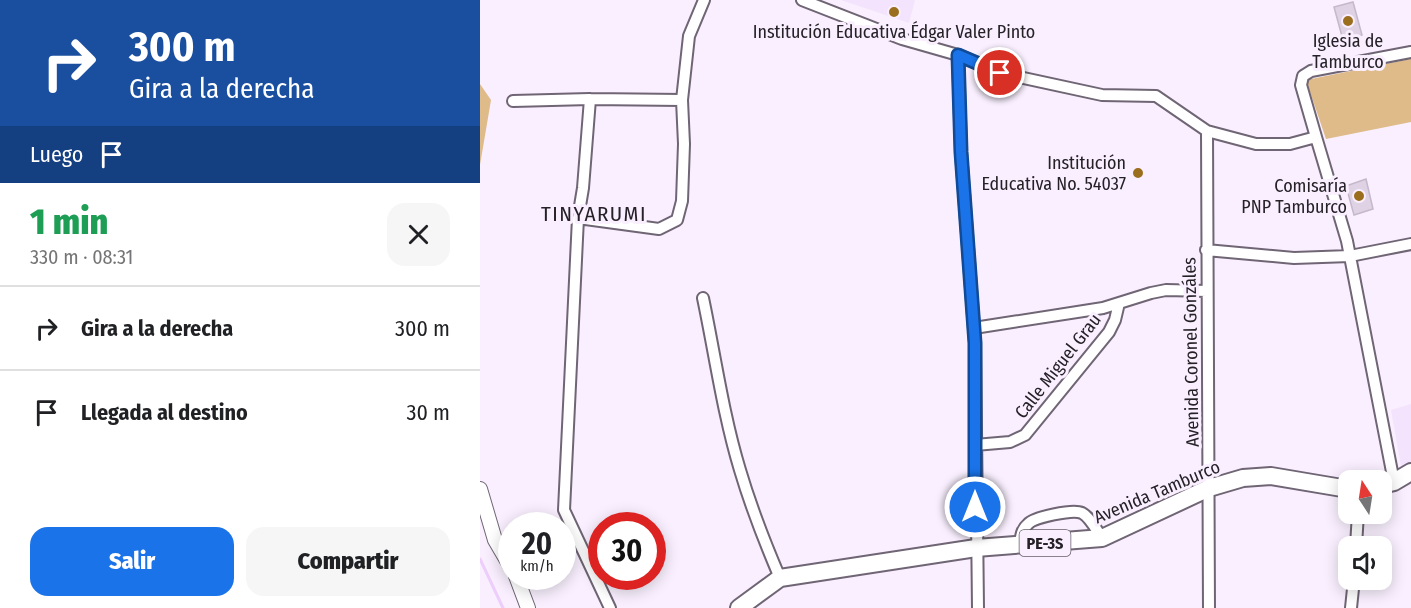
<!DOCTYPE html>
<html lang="es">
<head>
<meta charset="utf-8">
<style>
  body { margin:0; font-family:"Fira Sans Condensed",sans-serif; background:#f6f6f6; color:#202124; height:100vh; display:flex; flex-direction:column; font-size:22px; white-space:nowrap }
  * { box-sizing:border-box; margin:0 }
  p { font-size:20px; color:#757577 }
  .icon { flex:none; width:33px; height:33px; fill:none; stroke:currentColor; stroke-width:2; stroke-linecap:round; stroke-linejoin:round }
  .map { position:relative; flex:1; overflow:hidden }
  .drawer { display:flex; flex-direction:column; background:#fff; width:480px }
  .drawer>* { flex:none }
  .top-card { background:#1a4fa0; color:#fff; overflow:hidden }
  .needle { width:39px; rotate:348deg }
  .fabs { position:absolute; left:858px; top:470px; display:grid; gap:12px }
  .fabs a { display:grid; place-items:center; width:54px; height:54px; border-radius:12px; background:#fff; box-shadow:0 3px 15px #0003; font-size:30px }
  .speed { position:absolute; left:18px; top:512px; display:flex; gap:12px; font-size:30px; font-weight:700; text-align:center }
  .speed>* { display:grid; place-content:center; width:78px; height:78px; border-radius:50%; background:#fff; box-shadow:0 3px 15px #0003; line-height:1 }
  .speed small { font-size:15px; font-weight:400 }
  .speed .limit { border:9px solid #d22; background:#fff; color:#111 }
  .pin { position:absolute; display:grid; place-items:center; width:51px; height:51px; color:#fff; margin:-26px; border:3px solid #fff; border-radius:50%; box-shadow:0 2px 6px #0007 }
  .me { position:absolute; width:66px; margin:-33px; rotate:0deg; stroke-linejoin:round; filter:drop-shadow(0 0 4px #0008) }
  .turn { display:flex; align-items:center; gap:21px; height:126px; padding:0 30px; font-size:27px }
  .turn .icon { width:78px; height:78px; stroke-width:2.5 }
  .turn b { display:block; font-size:42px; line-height:51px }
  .then { display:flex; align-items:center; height:57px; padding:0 30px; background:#0003; gap:12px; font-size:22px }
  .round { display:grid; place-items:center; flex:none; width:63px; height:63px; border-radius:18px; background:#f6f6f6 }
  .overview { display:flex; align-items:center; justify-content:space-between; height:102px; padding:0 30px }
  h1 { font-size:36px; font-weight:800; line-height:45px; color:#1e9e55 }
  .action { display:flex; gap:12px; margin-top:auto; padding:12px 30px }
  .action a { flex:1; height:69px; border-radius:18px; background:#1a73e8; color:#fff; font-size:24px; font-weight:800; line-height:69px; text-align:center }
  .action a+a { background:#f6f6f6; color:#202124 }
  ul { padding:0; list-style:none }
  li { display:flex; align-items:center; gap:18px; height:84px; padding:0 30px; border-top:2px solid #e0e0e0 }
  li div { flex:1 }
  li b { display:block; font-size:22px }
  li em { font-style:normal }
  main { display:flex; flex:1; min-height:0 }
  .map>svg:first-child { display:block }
  .built { fill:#f4e3fc }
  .green { fill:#debb89 }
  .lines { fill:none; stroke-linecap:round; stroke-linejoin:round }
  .stream { stroke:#edcdfc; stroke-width:3 }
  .building { fill:#ded2e4; stroke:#c4b8ca; stroke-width:1.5 }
  .minor-casing { stroke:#6f6574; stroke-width:14 }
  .major-casing { stroke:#6f6574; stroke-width:16 }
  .highway-casing { stroke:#6f6574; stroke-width:20 }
  .minor { stroke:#fff; stroke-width:10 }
  .major { stroke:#fff; stroke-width:14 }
  .highway { stroke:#fff; stroke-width:16 }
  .route-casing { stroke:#114b97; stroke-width:15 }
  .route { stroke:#1a73e8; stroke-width:10 }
  .poi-dot { fill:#9b6e1e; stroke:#f9effe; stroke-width:2 }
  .labels { text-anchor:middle; stroke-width:6; stroke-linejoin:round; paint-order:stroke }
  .shield { fill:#f9effe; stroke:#655f68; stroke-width:1.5 }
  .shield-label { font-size:16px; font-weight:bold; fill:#252127 }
  .poi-label { font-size:18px; fill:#252127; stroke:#f9effe }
  .street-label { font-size:18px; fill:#252127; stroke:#f9effe }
  .quarter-label { font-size:21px; letter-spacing:1.5px; fill:#252127; stroke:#f9effe }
</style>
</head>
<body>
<main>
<section class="drawer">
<div class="top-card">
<div class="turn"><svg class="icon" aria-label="right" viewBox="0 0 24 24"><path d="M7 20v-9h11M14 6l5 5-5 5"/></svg><div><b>300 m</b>Gira a la derecha</div></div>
<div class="then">Luego<svg class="icon" aria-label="arrive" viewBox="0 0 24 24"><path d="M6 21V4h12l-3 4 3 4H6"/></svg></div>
</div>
<div class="overview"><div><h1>1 min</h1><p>330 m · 08:31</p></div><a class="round"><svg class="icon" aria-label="close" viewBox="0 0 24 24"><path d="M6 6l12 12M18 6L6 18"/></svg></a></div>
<ul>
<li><svg class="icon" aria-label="right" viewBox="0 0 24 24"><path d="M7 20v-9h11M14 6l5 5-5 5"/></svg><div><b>Gira a la derecha</b></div><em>300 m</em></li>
<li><svg class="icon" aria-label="arrive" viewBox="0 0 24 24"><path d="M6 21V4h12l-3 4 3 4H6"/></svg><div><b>Llegada al destino</b></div><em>30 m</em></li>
</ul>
<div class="action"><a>Salir</a><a>Compartir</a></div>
</section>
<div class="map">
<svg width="931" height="608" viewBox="0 0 931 608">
  <rect width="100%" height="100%" fill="#f9effe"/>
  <!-- built -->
  <path class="built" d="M361,0H435L429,23Z
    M931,404V466L922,472L911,410Z"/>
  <!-- green -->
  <path class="green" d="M931,59V122L846,139L826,80Z
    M0,84L11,100L0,165Z"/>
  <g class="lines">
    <!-- stream -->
    <path class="stream" d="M0,559L23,608"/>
  </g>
  <!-- building -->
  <path class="building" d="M873,2L882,35L863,40L854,7Z
    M886,179L893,209L874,215L866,186Z"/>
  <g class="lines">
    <!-- minor casing -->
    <g class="minor-casing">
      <path id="minor" d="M322,0L422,39L478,55L520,73L622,95L676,96L727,131L776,144H810L836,137L821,85L823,76L831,71L931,52
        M478,55L481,152L495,343L498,608
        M110,99L103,188L98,218L84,510L130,608
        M33,101L110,99L202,100
        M727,131L729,608
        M836,137L867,241L914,482
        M98,218L179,229L197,220L202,201L204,144L202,100L209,36L224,0
        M726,250L814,258L870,256L931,244
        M223,298C235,355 243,414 260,470C271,507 285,543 300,578
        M494,328L623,308L671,293L686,290L727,291
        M495,445L530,442L545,435L629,332L635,320L639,303
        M540,545C541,537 541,530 548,524C554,517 593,509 602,513C610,517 617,531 622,538
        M876,546L878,513
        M871,608L874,579"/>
    </g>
    <!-- major casing -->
    <g class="major-casing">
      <path id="major" d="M0,489L15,540L32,569
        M36,576L48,608"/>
    </g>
    <!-- highway casing -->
    <g class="highway-casing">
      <path id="highway" d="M902,485L914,482L931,472
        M259,608L300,578L496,548L622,538L729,488L763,478L791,476L868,489"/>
    </g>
    <!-- minor -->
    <use href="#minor" class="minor"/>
    <!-- major -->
    <use href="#major" class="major"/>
    <!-- highway -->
    <use href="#highway" class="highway"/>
  </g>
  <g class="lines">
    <!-- route casing -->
    <g class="route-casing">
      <path id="route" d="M495,507V343L481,152L478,55L520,73"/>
    </g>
    <!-- route -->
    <use href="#route" class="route"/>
  </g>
  <!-- markers -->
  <g class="poi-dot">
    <circle cx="414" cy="12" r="6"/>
    <circle cx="868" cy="21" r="6"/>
    <circle cx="658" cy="173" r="6"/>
    <circle cx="879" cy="196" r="6"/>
  </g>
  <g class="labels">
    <!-- shield labels -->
    <rect class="shield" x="539.5" y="530" width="51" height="26" rx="4.5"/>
    <g class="shield-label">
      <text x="565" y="549">PE-3S</text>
    </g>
    <!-- poi labels -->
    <g class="poi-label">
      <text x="414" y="38">Institución Educativa Édgar Valer Pinto</text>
      <text x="868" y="47">Iglesia de<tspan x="868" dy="21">Tamburco</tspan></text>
      <text x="646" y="169" text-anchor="end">Institución<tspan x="646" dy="21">Educativa No. 54037</tspan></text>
      <text x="867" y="192" text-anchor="end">Comisaría<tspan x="867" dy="21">PNP Tamburco</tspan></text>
    </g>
    <!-- street labels -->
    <g class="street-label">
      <text transform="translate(711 352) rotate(-91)" y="6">Avenida Coronel Gonzáles</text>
      <text transform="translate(578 366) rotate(-52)" y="6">Calle Miguel Grau</text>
      <text transform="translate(677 492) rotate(-23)" y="6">Avenida Tamburco</text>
    </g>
    <!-- quarter labels -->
    <g class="quarter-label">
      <text x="114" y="221">TINYARUMI</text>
    </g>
  </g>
</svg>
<div class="fabs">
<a><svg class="needle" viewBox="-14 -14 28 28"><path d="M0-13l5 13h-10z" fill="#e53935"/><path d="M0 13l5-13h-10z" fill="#757577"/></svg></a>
<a><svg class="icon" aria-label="sound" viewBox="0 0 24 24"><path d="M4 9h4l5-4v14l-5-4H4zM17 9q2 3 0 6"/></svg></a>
</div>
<div class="speed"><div>20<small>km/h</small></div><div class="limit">30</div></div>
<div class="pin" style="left:520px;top:73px;background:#d93025"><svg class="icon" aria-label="arrive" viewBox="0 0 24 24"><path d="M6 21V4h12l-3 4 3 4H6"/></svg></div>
<svg class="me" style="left:495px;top:507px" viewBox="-20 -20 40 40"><circle r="17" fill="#1a73e8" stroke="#fff" stroke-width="3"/><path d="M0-11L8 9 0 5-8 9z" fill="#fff"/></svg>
</div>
</main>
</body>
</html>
